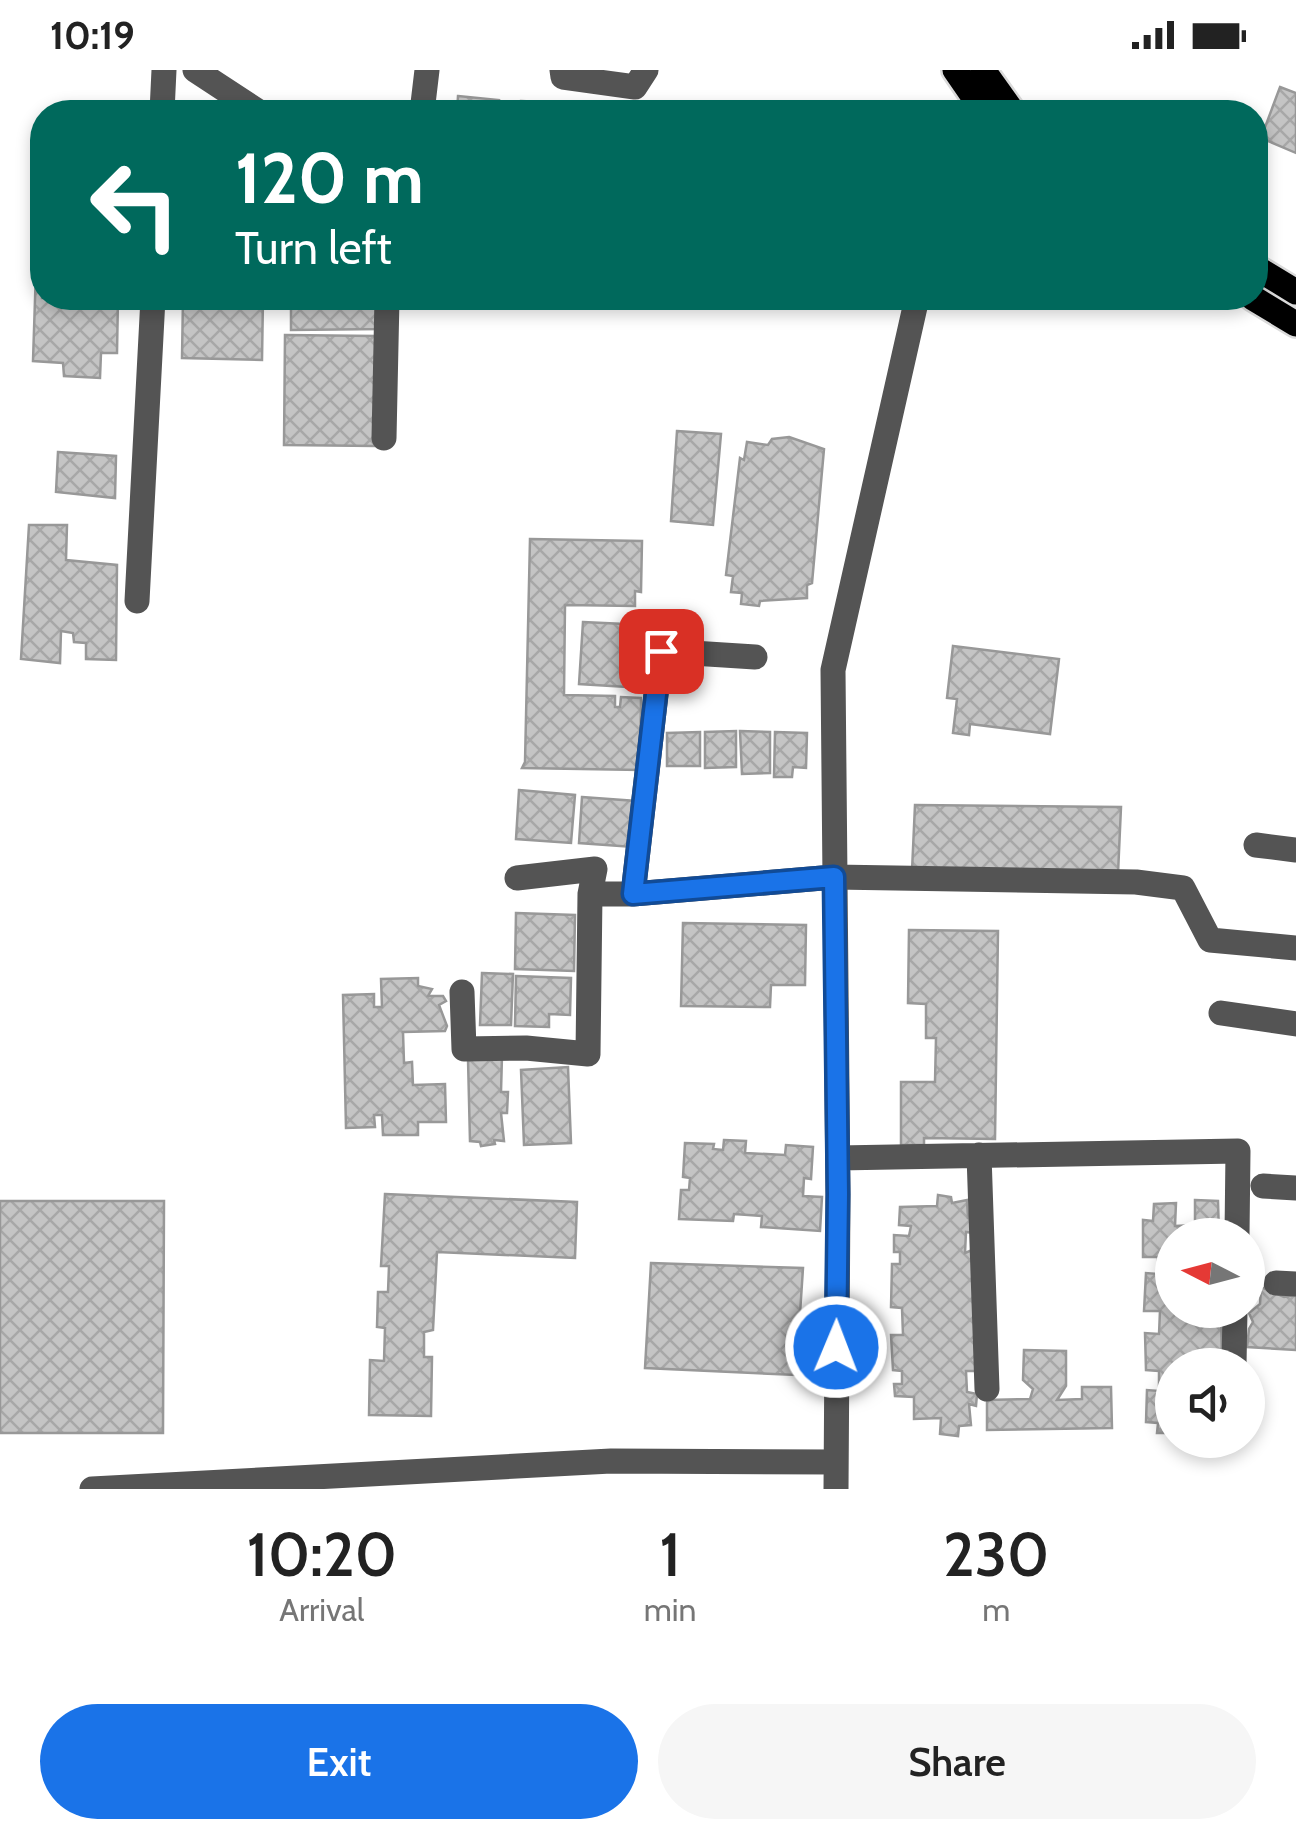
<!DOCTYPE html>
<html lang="en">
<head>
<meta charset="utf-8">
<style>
  body { margin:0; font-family:Cabin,sans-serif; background:#f6f6f6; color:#222; height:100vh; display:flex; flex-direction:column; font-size:38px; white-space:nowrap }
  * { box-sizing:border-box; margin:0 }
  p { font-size:32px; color:#767676 }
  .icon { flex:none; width:55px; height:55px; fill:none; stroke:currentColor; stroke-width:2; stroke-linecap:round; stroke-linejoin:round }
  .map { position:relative; height:1419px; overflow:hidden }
  .panel { display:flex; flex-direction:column; background:#fff; flex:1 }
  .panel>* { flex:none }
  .hud { position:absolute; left:30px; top:30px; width:1238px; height:210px; border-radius:40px; box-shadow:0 5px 15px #0003; background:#00695c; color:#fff; overflow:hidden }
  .needle { width:65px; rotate:276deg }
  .fabs { position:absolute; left:1155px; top:1148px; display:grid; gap:20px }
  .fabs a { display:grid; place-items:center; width:110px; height:110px; border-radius:50%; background:#fff; box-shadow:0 5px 15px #0003; font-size:50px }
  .pin { position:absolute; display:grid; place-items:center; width:85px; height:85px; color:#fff; margin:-42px; border-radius:20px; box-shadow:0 5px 15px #0006 }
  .me { position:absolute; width:110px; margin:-55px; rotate:1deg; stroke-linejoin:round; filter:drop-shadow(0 0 8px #0008) }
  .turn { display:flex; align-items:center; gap:35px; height:210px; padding:0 40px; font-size:45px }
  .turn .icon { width:130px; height:130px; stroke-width:2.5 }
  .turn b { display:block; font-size:70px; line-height:85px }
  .eta { display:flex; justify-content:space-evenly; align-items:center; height:170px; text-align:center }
  .eta b { font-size:60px; font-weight:600; line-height:70px }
  .button { display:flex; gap:20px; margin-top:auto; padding:20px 40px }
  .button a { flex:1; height:115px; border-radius:60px; background:#1a73e8; color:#fff; font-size:40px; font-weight:600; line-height:115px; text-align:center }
  .button a+a { background:#f6f6f6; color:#222 }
  .status { display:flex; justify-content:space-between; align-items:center; height:70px; padding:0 50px; background:#fff; direction:ltr }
  .status svg { height:28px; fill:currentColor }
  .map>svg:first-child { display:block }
  .building { fill:url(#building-cross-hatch); stroke:#989898; stroke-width:2.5 }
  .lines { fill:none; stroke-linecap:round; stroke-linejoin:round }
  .major-casing { stroke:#dbdbdb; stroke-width:30 }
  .minor { stroke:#545454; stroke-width:25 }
  .major { stroke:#000; stroke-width:25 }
  .route-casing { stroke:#114b97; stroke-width:25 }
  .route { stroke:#1a73e8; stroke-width:18 }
</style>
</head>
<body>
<div class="status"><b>10:19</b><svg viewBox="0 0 49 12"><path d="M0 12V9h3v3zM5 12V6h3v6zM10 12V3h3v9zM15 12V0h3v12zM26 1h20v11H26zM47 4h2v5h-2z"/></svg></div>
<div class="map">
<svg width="1296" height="1419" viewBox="0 0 1296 1419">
  <defs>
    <pattern id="building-cross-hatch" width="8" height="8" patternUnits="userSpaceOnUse" patternTransform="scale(2.5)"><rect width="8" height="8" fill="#c4c4c4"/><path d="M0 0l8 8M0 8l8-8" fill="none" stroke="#a7a7a7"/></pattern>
  </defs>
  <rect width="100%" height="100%" fill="#fff"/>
  <!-- building -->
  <path class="building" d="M1280,17L1296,23V83L1261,68Z
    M458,26L499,30L498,42H457Z
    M521,31L541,32L540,42H520Z
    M40,77H42V228H118L117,283H101L100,308L64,306L63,293L33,291Z
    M183,228H263L262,290L182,288Z
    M291,228H381V259L291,260Z
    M285,265L376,266L375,376L284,375Z
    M677,361L721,364L713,455L671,451Z
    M789,367L824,379L812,513L807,515V528L760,531L759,536L741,534L742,523L731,522L733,506L726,505L740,388L744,390L747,372L768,375L772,369Z
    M58,382L116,386L115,428L56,422Z
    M29,455H67L66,490L117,495L116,590L86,589V573L74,572L73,563L61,561L60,593L21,589Z
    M530,469L642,471L641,522L635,521V536L565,535L564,625L615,626V637H620L621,627L641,628L640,700L522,698L525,692Z
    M583,552L646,555L643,618L579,614Z
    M953,576L1059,589L1050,664L970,654L969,665L953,663L957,629L947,628Z
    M736,661V697L705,698V662Z
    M740,661L770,662V703L742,704Z
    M700,662V696H667V663Z
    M775,662L807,663L806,698L793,697L792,707H774Z
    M519,720L575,725L571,773L516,769Z
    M582,727L636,731L633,777L579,773Z
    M915,735L1121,737L1118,804L912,801Z
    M516,843L575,845L574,901L515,899Z
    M683,853L806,855L805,915H771L770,937L681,936Z
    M909,860L998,861L995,1069L924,1068V1075H901V1012H935L936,968H926V934L908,933Z
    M482,903L513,904L511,955H480Z
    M516,906L571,908L570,945L549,944V957L515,956Z
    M418,908V916L432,919L428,926H443L446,931L439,935L447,956L445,961L403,962L404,993L412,992L413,1015L445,1014L446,1052H418V1065H383L382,1045H374L375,1057L346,1058L343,925L374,924V937H382L381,909Z
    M502,986L501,1022H508L507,1043H501L504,1071L494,1070L495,1074L481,1076L480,1072L470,1071L468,989Z
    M568,997L571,1073L524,1075L521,1000Z
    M724,1070L746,1071L745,1083L785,1085L786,1075L813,1077L811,1109L804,1108L803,1126L822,1127L820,1161L761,1157L762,1146L734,1144L733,1151L679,1149L681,1120H689L690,1108L683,1107L685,1073L714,1074L713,1079L723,1080Z
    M385,1124L577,1132L575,1188L437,1182L433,1260L424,1262V1287H432L431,1346L369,1345L370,1290L384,1291L385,1258L377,1257L378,1222H388L389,1196H381Z
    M938,1125L951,1127L952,1133L967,1130L968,1148L975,1149L974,1163L966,1162L965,1183L972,1180L976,1301H966L967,1322L977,1324L976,1336L969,1334L971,1355L959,1356L958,1366L940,1364L941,1348L914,1349V1327L895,1326L894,1314H902V1301L893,1300L891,1265H903L902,1238L891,1237L892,1194H900V1182H894V1165L909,1166L911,1156L899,1155L900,1137L937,1136Z
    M1195,1130L1218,1131L1219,1165H1172V1240H1221L1222,1295H1172V1363H1157L1158,1353L1146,1352L1147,1320L1159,1321V1301L1146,1300L1145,1263L1159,1264L1160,1241H1144L1146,1203L1158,1204V1187H1143V1150L1153,1151L1154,1134L1176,1133L1175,1156L1195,1155Z
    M0,1131H164L163,1363H0Z
    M651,1193L803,1198L796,1305L645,1298Z
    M1261,1217L1284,1227L1296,1225V1280L1247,1277L1249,1259L1253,1252L1249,1243L1260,1234Z
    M1024,1280L1066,1281V1316L1057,1330L1082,1329V1317H1111L1112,1358L987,1360V1330L1030,1329L1033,1319L1023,1310Z"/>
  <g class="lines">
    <!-- major casing -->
    <g class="major-casing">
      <path id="major" d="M955,0L984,42
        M983,0L1013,42
        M1255,197L1296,222
        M1253,228L1296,254"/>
    </g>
    <!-- minor -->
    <path class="minor" d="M195,0L259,42
      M562,0L563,7L635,17L646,0
      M162,42L164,0
      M422,42L427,0
      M384,368L387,228
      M137,531L153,228
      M1256,775L1296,780
      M590,824H633L834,807L1136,812L1183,818L1210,870L1296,878
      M633,824L661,581L755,587
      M462,922L464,979L526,978L588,984L590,824L595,799L517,808
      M1221,943L1296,954
      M979,1085L987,1319
      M838,1088L1238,1081L1237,1165
      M1263,1116L1296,1118
      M1276,1213L1296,1214
      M1234,1295L1235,1240
      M92,1419L611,1391L834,1392
      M836,1419L838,1124L833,600L917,228"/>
    <!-- major -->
    <use href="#major" class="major"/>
  </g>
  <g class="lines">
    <!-- route casing -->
    <g class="route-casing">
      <path id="route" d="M661,581L633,824L834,807L838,1124L836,1277"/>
    </g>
    <!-- route -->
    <use href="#route" class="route"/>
  </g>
</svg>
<div class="fabs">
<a><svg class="needle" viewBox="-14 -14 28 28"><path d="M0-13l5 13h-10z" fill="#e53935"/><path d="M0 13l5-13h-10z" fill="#767676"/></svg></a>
<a><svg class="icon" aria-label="sound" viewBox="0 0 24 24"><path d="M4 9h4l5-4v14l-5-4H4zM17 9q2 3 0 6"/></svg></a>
</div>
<div class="pin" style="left:661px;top:581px;background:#d93025"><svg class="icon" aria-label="arrive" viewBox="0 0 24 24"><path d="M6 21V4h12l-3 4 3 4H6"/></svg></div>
<svg class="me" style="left:836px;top:1277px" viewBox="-20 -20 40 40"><circle r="17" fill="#1a73e8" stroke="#fff" stroke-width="3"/><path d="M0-11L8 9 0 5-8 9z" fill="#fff"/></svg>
<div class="hud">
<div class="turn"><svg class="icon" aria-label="left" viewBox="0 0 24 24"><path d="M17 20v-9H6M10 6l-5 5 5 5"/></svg><div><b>120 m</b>Turn left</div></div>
</div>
</div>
<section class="panel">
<div class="eta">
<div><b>10:20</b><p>Arrival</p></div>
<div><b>1</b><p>min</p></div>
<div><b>230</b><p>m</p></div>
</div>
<div class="button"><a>Exit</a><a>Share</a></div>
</section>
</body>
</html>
